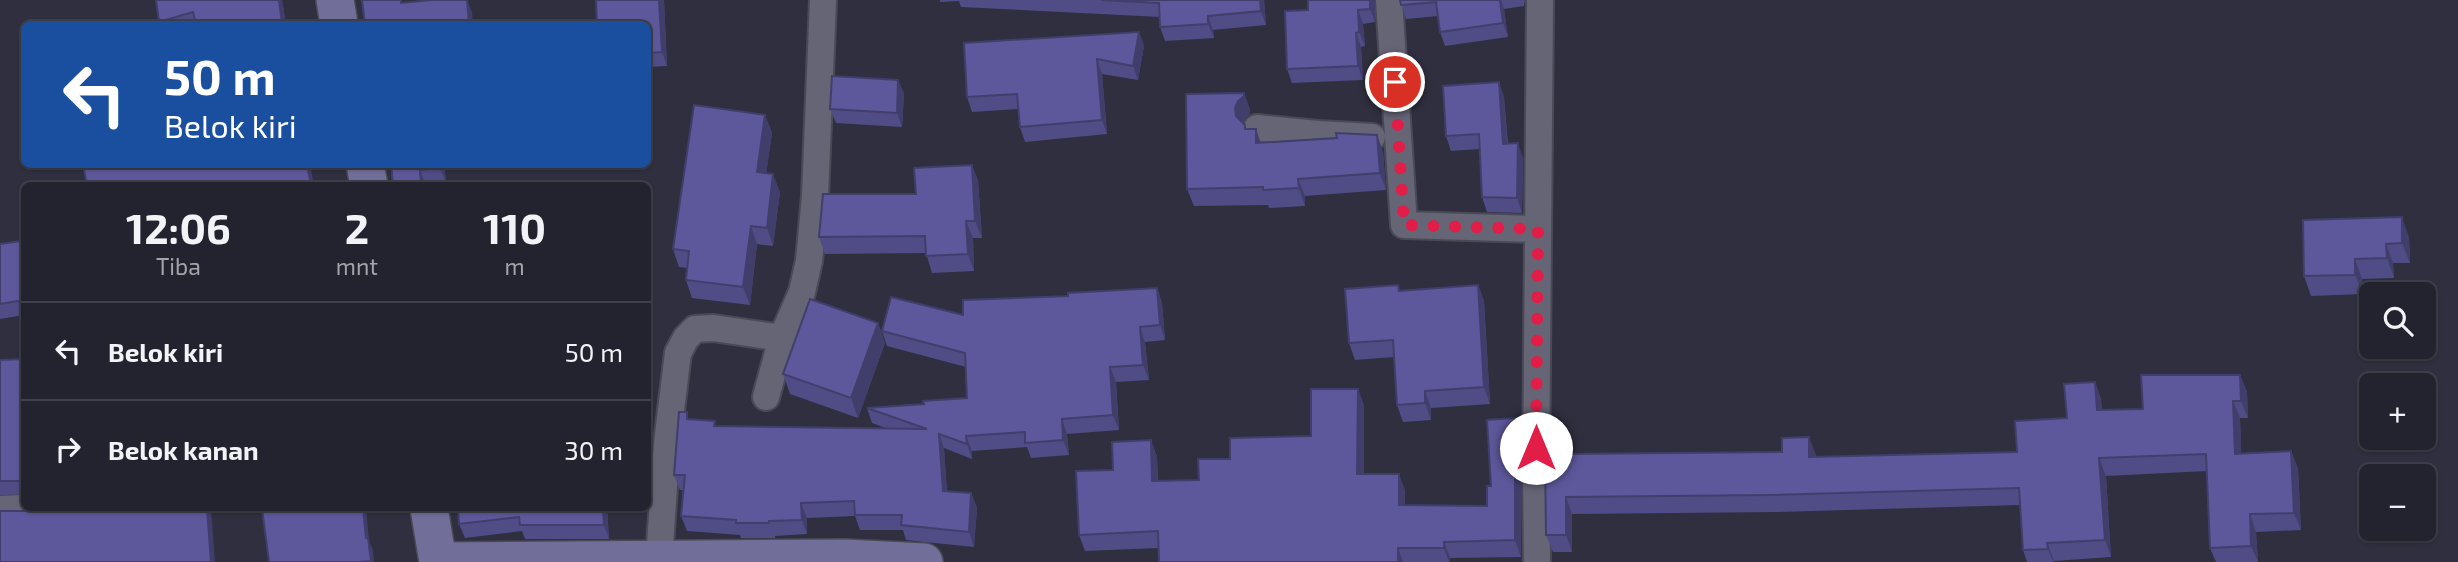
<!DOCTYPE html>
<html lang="id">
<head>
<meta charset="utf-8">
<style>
  body { margin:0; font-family:"Exo 2",sans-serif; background:#2f2f3b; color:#f1f3f6; height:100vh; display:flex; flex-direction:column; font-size:26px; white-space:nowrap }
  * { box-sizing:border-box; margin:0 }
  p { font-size:23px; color:#a3a4aa }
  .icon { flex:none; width:38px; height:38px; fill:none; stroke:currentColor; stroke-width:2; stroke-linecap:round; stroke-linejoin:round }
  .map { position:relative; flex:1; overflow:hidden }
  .side { position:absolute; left:21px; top:182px; width:630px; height:329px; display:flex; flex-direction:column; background:#23232f; border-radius:10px; box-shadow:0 2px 5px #0004,0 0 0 2px #40404b }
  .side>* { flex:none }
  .guide { position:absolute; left:21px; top:21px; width:630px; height:147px; border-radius:10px; box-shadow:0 2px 5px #0004,0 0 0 2px #40404b; background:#1a4fa0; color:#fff; overflow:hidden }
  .tools { position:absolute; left:2359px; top:282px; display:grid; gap:14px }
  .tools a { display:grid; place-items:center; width:77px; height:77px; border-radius:10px; background:#23232f; box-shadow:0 2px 5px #0004,0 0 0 2px #40404b; font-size:35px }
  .pin { position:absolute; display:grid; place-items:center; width:60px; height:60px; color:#fff; margin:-30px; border:4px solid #fff; border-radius:50%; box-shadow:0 2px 7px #0007 }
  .me { position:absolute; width:77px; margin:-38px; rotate:0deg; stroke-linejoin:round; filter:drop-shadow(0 0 5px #0008) }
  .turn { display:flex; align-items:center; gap:24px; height:147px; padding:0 28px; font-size:32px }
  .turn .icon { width:91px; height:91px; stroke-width:2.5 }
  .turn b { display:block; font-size:49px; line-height:60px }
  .eta { display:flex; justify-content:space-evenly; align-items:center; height:119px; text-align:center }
  .eta b { font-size:42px; font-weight:700; line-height:49px }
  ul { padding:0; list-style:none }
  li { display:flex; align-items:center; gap:21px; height:98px; padding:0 28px; border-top:2px solid #40404b }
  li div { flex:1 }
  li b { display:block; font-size:26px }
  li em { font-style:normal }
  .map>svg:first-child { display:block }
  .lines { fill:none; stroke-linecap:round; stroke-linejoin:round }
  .street-casing { stroke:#4a4a57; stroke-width:30 }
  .secondary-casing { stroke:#4a4a57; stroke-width:40 }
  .street { stroke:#656576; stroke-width:26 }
  .secondary { stroke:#716f99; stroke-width:37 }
  .wall { fill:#504c85 }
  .shaded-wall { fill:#413e6c }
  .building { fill:#5d589b; stroke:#413e6c; stroke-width:2 }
  .route { stroke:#e11d48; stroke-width:12; stroke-dasharray:0 21.6 }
</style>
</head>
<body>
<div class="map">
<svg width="2458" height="562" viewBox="0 0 2458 562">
  <rect width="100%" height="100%" fill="#2f2f3f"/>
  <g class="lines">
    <!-- street casing -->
    <g class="street-casing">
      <path id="street" d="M1389,0L1404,225L1538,229
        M1257,128L1318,134L1372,137
        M766,397L782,338L802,292L809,261L815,196L823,0
        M0,509L27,508
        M659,559L667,443L678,353L686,338L695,329L713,328L782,338
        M1537,562L1536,476L1540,0"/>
    </g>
    <!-- secondary casing -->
    <g class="secondary-casing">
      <path id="secondary" d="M335,0L339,24
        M365,164L369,186
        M429,508L438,562
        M438,561L845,558L924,562"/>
    </g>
    <!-- street -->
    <use href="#street" class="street"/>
    <!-- secondary -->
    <use href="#secondary" class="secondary"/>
  </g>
  <!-- wall -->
  <path class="wall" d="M156,0H282L286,24H160Z
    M596,0H664L667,66L648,67V24Z
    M940,0H1264L1266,25L1213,30L1214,38L1165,41L1160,27V17L961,7L959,1L940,2Z
    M1308,0H1375V22L1363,24L1365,46L1361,47L1363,80L1292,83L1287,69L1308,10Z
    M1400,0H1525L1524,6L1504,9L1508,37L1445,46L1440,32L1438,16L1406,19Z
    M1139,32L1144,46L1138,80L1102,74L1107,134L1025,142L1020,127L1018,109L972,112L967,97Z
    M898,80L904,94L902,127L836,123L830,109Z
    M1244,93L1250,110V114L1245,118L1243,123L1246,129L1261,142L1377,135L1383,152L1386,190L1305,196V206L1269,208L1268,205L1194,206L1187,189Z
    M1504,97L1508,144L1523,158L1522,213L1487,212L1482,197L1480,149L1451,151L1446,136Z
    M765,115L772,133L766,173L780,192L773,246L757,244L750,305L692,298L686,280L687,268L679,267L673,249Z
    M391,164H444L446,183L426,185Z
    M972,165L978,181L982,238H973L974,271L932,273L926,253L825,254L819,237L916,194Z
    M2303,220L2409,237L2410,263H2393L2394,278L2362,279L2363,294L2311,296L2304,276Z
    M21,241L24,250V315L0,319V244Z
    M1478,285L1484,301L1490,404L1431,408V420L1403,422L1397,405L1394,357L1355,360L1349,343L1400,290Z
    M1157,288L1162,303L1165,340L1145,342L1149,380L1116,382L1119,430L1067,434L1069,455L1031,458L1027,447L972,451V459L944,448L947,492L971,493L977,508L974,547L906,540L903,530H860L855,516L807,518V534L775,536V538H741L740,535L687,531L681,516L684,490H680L674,475L690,420L716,426L888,429L872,423L867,408L924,404L967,398L966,367L887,346L882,331L1068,296Z
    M878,323L885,343L858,418L790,394L783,374Z
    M24,359V494L0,495V360Z
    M2240,375L2247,392L2248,418H2240L2241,453L2291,451L2298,469L2301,530L2256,532L2258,562H2216L2210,548L2207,471L2106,476L2111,557L2054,561V562H2027L2023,550L2020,505L1776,512L1572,514V552H1553L1546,535L1567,454L1816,455V457L2017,452L2067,418L2095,382L2101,399L2102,410L2143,409Z
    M1358,389L1364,406V474L1405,490V505L1487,506L1491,486L1521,435V557L1450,558V562H1159L1158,548L1085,551L1079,535L1113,470L1151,440L1157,457L1158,481L1199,480L1230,459L1311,436Z
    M607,508L609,539H525L522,531L465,538L459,524Z"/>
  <!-- shaded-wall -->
  <path class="shaded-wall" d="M279,0H282L286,24H282Z
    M467,0L472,12L473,24H469Z
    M659,0H664L667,66L662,52Z
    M1260,0H1264L1266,25L1261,11Z
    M1370,0H1375V22L1370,9Z
    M1500,0H1501L1504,9L1508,37L1503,23Z
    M1358,10L1363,24L1365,46L1359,32Z
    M1208,16L1213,30L1214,38L1208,24Z
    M1139,32L1144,46L1138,80L1133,66Z
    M1356,33L1361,47L1363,80L1358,66Z
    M1097,59L1102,74L1107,134L1102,120Z
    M898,80L904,94L902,127L897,113Z
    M1499,82L1504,97L1508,158L1503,144Z
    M1244,93L1250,110V114L1245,118L1241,126L1236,116L1235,108L1238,101Z
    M765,115L772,133L764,190L757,172Z
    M1256,129L1262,147L1256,143Z
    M1377,135L1383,152L1386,190L1380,173Z
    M1518,143L1523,158L1522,213L1517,198Z
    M307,164H310L314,186H311Z
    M440,164H444L446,183L440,168Z
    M972,165L978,181L982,238L975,221Z
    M420,170L426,185V186H421Z
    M773,174L780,192L773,246L767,228Z
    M1298,179L1305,196V206L1299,188Z
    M2402,217L2409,237L2410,263L2402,243Z
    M966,221L973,238L974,271L968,254Z
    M751,226L757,244L750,305L743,287Z
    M2386,244L2393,263L2394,278L2387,258Z
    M2355,259L2362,279L2363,294L2355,275Z
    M1478,285L1484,301L1490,404L1484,387Z
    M1157,288L1162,303L1165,340L1160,325Z
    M878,323L885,343L858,418L851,398Z
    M1140,327L1145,342L1149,380L1143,365Z
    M1110,367L1116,382L1119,430L1113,415Z
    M2240,375L2247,392L2248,418L2241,401Z
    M2095,382L2101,399L2104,428L2097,410Z
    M1358,389L1364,406V490L1357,474Z
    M1425,391L1431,408V420L1425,403Z
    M2233,401L2240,418L2242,471L2235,454Z
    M1515,418L1521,435V557L1515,540Z
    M1062,419L1067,434L1069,455L1063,440Z
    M648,431L651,441L648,488Z
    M939,434L944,448L948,506L943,491Z
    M966,436L972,451V459L967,444Z
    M1809,437L1816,455V474L1809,457Z
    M1151,440L1157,457L1158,498L1152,481Z
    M2291,451L2298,469L2301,530L2294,513Z
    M2099,458L2106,476L2111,557L2105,540Z
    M1399,474L1405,490V522L1399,505Z
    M971,493L977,508L974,547L969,532Z
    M1566,497L1572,514V552L1566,535Z
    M801,503L807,518V534L802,520Z
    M207,508H211L215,562H211Z
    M363,508H366L369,541L373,550L374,562H371V561L366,538Z
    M603,508H607L609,539L604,525Z
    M2250,514L2256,532L2258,562L2251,546Z
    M1444,542L1450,558V562H1449L1444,548Z
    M2047,543L2054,561V562H2053L2048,549Z
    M1398,548L1403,562H1398Z"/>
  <!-- building -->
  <path class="building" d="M156,0H279L282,24H196L193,12L159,22Z
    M362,0H401V3L432,0H467L469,24H365Z
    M596,0H659L662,52L648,53V24H597Z
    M1101,0H1260L1261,11L1208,16V24L1160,27L1159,3Z
    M1308,0H1370V9L1358,10L1359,32L1356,33L1358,66L1287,69L1285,11L1308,10Z
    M1400,0H1500L1503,23L1440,32L1436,2L1401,5Z
    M1139,32L1133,66L1097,59L1102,120L1020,127L1017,94L967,97L964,43Z
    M832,76L898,80L897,113L830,109Z
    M1499,82L1503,144L1518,143L1517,198L1482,197L1479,134L1446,136L1443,86Z
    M1244,93V96L1238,101L1235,108L1236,116L1245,125V129H1256V143L1337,138L1336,133L1377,135L1380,173L1298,179L1299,188L1263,190V187L1187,189L1186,94Z
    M694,105L765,115L757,172L773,174L767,228L751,226L743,287L686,280L689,251L673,249Z
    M83,164H307L311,186H87Z
    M391,164H440V168L420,170L421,186H393Z
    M972,165L975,221H966L968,254L926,256L925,236L819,237L823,194H916L914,168Z
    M2402,217V243L2386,244L2387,258L2355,259V275L2304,276L2303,220Z
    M21,241L24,264V300L0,304V244Z
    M1398,285L1399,291L1478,285L1484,387L1425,391V403L1397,405L1393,340L1349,343L1345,289Z
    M1157,288L1160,325L1140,327L1143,365L1110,367L1113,415L1062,419L1063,440L1025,443V432L966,436L967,444L939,434L943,491L971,493L969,532L901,525L902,515H855L854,501L801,503L802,520L769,521V523H736V520L681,516L685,475H674L679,412H687V419L715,421L714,426L927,429L867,408L924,404L923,401L967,398L965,353L882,331L891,297L963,315V300L1068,296V293Z
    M810,299L878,323L851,398L783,374Z
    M24,359V481H0V360Z
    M2141,375H2240L2241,401H2233L2235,454L2291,451L2294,513L2250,514L2251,546L2210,548L2206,454L2099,458L2105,540L2047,543L2048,549L2023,550L2019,488L1770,495L1566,497V535H1546L1545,451H1566V454L1782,452V438L1809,437V457L2017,452L2015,421L2067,418L2064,384L2095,382L2097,410L2143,409Z
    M1311,389H1358L1357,474H1399V505L1487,506V486H1491L1487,420L1515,418V540L1444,542V548H1398V562H1159L1158,531L1079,535L1076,471L1113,470L1112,442L1151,440L1152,481L1199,480L1198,459H1230V438L1311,436Z
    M31,508H207L211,562H0V511H24Z
    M262,508H363L366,538H368L371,561L360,562H269Z
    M458,508H603L604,525H520L519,517L459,524Z"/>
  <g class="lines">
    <!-- route -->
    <path class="route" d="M1395,82L1404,225L1538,229L1536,448"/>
  </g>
</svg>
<div class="tools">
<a><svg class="icon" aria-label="search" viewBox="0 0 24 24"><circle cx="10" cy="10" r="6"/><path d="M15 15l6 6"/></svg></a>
<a>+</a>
<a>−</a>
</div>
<div class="pin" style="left:1395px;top:82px;background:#d93025"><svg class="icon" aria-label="arrive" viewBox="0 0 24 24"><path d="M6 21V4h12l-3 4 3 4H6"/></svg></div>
<svg class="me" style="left:1536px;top:448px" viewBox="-20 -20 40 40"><circle r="19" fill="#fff"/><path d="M0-13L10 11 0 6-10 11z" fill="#e11d48"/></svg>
<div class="guide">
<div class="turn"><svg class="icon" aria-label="left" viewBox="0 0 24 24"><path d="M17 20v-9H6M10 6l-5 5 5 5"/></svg><div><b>50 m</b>Belok kiri</div></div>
</div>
<section class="side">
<div class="eta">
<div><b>12:06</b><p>Tiba</p></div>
<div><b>2</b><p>mnt</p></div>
<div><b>110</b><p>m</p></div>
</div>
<ul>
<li><svg class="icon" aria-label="left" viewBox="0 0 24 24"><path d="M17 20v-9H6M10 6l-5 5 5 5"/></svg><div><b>Belok kiri</b></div><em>50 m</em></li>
<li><svg class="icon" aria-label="right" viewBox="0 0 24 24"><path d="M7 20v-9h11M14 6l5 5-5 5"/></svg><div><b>Belok kanan</b></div><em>30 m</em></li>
</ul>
</section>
</div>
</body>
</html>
